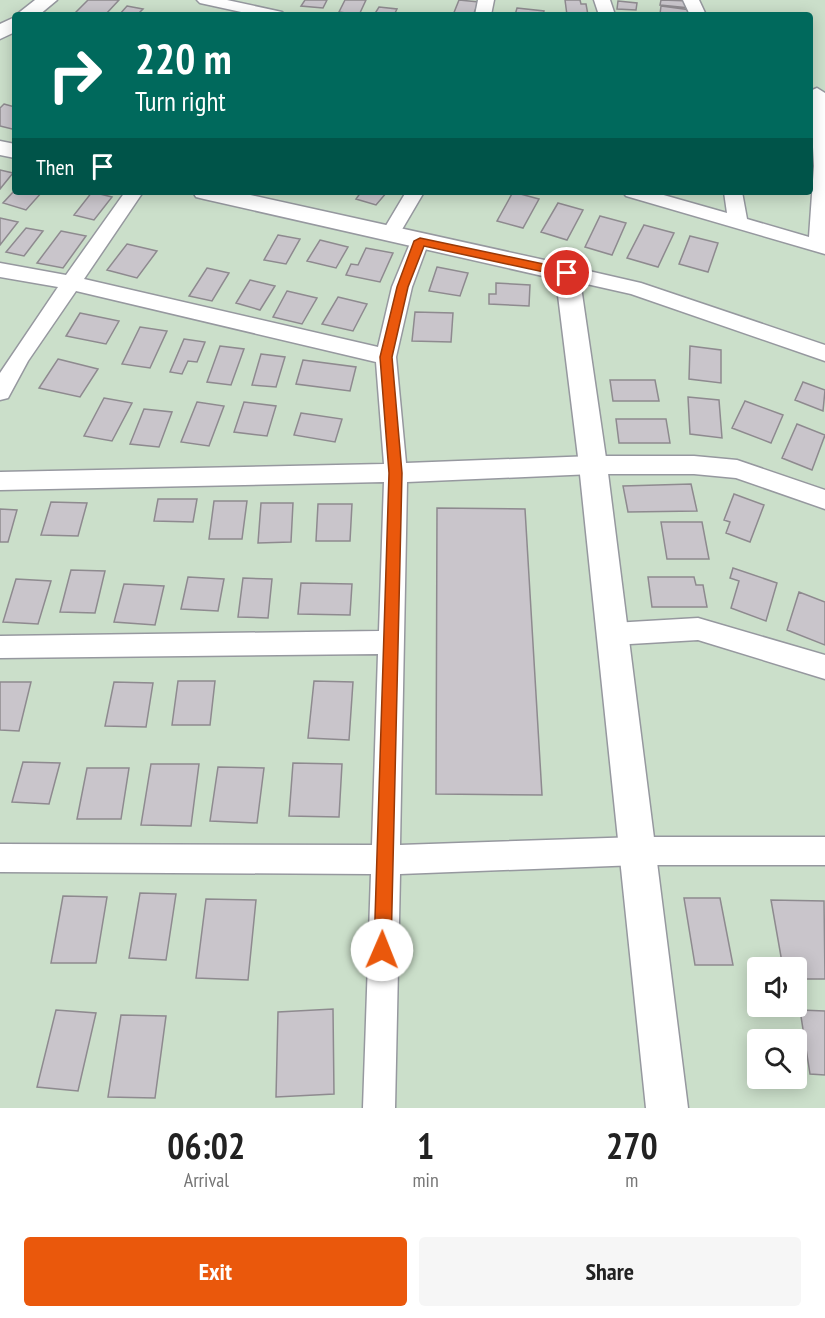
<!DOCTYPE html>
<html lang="en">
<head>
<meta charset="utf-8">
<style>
  body { margin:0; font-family:"PT Sans Narrow",sans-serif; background:#f6f6f6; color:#222; height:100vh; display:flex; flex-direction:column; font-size:22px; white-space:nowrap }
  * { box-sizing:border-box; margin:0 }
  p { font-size:20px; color:#767676 }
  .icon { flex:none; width:33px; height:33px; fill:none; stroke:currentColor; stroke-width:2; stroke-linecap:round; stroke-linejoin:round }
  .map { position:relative; height:1108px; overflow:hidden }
  .side { display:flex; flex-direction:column; background:#fff; flex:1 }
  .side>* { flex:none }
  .guide { position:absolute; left:12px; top:12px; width:801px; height:183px; border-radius:6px; box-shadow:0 3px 15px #0003; background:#00695c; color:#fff; overflow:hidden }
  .controls { position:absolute; left:747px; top:957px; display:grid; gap:12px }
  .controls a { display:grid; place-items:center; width:60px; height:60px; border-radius:6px; background:#fff; box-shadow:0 3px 15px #0003; font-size:30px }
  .pin { position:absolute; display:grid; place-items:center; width:51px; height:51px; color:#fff; margin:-26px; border:3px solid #fff; border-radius:50%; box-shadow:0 2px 6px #0007 }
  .me { position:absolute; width:66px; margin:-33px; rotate:1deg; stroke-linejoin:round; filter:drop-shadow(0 0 4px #0008) }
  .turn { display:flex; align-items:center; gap:21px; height:126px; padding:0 24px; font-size:27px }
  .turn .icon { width:78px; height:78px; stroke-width:2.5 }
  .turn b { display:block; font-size:42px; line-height:51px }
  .then { display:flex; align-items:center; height:57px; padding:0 24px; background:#0003; gap:12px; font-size:22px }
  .eta { display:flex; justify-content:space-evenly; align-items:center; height:102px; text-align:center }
  .eta b { font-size:36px; font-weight:800; line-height:42px }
  .primary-button { display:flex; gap:12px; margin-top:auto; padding:12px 24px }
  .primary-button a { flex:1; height:69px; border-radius:6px; background:#ea580c; color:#fff; font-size:24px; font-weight:800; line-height:69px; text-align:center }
  .primary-button a+a { background:#f6f6f6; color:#222 }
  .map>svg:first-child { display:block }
  .green { fill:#cbdfca; fill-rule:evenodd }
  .building { fill:#c9c5cb; stroke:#8e8a8f; stroke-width:1.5 }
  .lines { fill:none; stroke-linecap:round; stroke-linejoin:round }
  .minor-casing { stroke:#96989f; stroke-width:3 }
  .tertiary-casing { stroke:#96989f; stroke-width:3 }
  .minor { fill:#fff; fill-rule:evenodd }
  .tertiary { fill:#fff; fill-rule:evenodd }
  .route { fill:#ea580c; stroke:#983908; stroke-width:1.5 }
</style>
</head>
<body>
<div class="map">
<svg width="825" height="1108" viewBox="0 0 825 1108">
  <rect width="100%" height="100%" fill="#e5e7ee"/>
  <!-- green -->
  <path class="green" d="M0,0H825V1108H0ZM15,15H810V192H15ZM758,968H796V1006H758ZM758,1040H796V1078H758Z"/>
  <!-- building -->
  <path class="building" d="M88,0H119L105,15H73Z
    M305,0H327L323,8L301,6Z
    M345,0H366L359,15L339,12Z
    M459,0L479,2L473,15H453Z
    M565,0H580L581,4H586L588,15H567Z
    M661,0L691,1L690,8L660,5Z
    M618,1L637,3L636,10L617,9Z
    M127,6L143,9L137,15H119Z
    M661,6L691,10L690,15L660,14Z
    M379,7L397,9L394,15H374Z
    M517,8L544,11L543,15H515Z
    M4,104L15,107V126L12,129L0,126V108Z
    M0,170L13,173L0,189Z
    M15,190V192H42L26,210L3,203Z
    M92,192L112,197L94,220L74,215Z
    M361,192H387L376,205L356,199Z
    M513,192L539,199L523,228L497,221Z
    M558,203L583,210L567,240L541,232Z
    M600,216L626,223L612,255L585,247Z
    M0,218L18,222L0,245Z
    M644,225L674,233L658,267L627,258Z
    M26,228L43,231L24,256L6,252Z
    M61,231L86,236L63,268L37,263Z
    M278,235L300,239L286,264L264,260Z
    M690,236L718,243L708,272L679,264Z
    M320,240L348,247L336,268L307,261Z
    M127,244L157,251L137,278L107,270Z
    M366,248L393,253L380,282L346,275L351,264L358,265Z
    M437,267L468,273L460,296L429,291Z
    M207,268L229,273L212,301L189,296Z
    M250,280L275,286L260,310L236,303Z
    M496,283L530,285L529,306L489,304V294H496Z
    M287,291L317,298L302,324L273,317Z
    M338,297L367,304L353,331L322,324Z
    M415,312L453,313L451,342L412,341Z
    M80,313L119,321L106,344L66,336Z
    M140,327L167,331L150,368L122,364Z
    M184,339L205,342L197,362L188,361L182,374L170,372Z
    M220,346L244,349L231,385L207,382Z
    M690,346L721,350V383L689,379Z
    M261,354L285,357L276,387L252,385Z
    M58,359L98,369L80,397L39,388Z
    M303,360L356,367L350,391L296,384Z
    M610,380H655L659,401H613Z
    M803,382L825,390L823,411L795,400Z
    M688,397L719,400L722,438L690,434Z
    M104,398L132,403L112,441L84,436Z
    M745,401L783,415L771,443L732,428Z
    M197,402L224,406L209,446L181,442Z
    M244,402L276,406L267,436L234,432Z
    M144,409L172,412L159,447L130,444Z
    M301,413L342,419L335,442L294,435Z
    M616,419H666L670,443H619Z
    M797,424L825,435L812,470L782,458Z
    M691,484L697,511L628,512L623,486Z
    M734,494L764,505L750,542L726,533L730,522L724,520Z
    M158,499H197L193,522L154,521Z
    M214,501H247L242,539H209Z
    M51,502L87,503L78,536L41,535Z
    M261,503H293L291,542L258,543Z
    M318,504H352L350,541H316Z
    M437,508L525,509L542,795L436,794Z
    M0,509L17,510L8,542H0Z
    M661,522H702L709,559H667Z
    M733,568L777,583L766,621L731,608L739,581L730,578Z
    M71,570L105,571L95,613L60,612Z
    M188,577L224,579L218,611L181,609Z
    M648,577H694L696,585H703L707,607H652Z
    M243,578L272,579L268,618L238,617Z
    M16,579L51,581L38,624L3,622Z
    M301,583L352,584L350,615L298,614Z
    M124,584L164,586L155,625L114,622Z
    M799,592L825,602V645L787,630Z
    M178,681H215L210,725H172Z
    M314,681L353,682L349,740L308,738Z
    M0,682H31L19,731L0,730Z
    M114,682L153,683L146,727L105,726Z
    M23,762L60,763L49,804L12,802Z
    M293,763L342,764L339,817L289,816Z
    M151,764H199L191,826L141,825Z
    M218,767L264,768L257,823L210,821Z
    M87,768H129L121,819H77Z
    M140,893L176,894L166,960L129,958Z
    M63,896L107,897L96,963H51Z
    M684,898H720L733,965H695Z
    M206,899L256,900L248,980L196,978Z
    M771,900L824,901L825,979H796V968H783Z
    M333,1009L334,1094L276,1097L278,1012Z
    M56,1010L96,1013L78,1091L37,1087Z
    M800,1010L825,1011V1075L810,1074Z
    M121,1015L166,1016L155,1098L108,1097Z"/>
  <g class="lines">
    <!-- minor casing -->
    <g class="minor-casing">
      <path id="minor" d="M197,0H227L282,12L285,15H255L200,3Z
        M478,0H494L491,15H475Z
        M594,0H610L615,15H599Z
        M683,0H699L706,15H690Z
        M817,88L825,93V254L626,196L623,192H653L727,213L724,192H742L747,219L809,237L814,166L810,91Z
        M125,192H143L84,279L378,347L392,287L411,241L413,237H427L429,241L412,287L396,357L406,463L593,456H694L737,460L825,490V509L736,478L694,474H593L407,482L400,845L638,837H825V865H638L400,874L395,1108H363L371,874L0,872V844L372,845L378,654L0,658V636L379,631L384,482L0,490V472L384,464L376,362L76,291L28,361L8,398L0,400V373L58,287L0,277V263L66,275Z
        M406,192H424L397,238H383L381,234Z
        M567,266L641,283L825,345V361L631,294L560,278L557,273L560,268Z
        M698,618L825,655V679L698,640L613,645L604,642L600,634L604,626L613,623Z"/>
    </g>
    <!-- tertiary casing -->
    <g class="tertiary-casing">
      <path id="tertiary" d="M35,0H57L39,15H16Z
        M15,17V32L0,39V24Z
        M0,141L15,144V158L0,155Z
        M193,192H237L567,265L576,267L579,273L607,465L688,1108H646L579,465L556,279L204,199L196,197Z"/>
    </g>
    <!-- minor -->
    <use href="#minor" class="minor"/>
    <!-- tertiary -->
    <use href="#tertiary" class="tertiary"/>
  </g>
  <!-- route -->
  <path class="route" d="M420,238L567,269L572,273L567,277L424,246L408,287L392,357L402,473L391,950L388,956L382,959L376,956L374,950L389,473L380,357L397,287L414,241Z"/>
</svg>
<div class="controls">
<a><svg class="icon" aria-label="sound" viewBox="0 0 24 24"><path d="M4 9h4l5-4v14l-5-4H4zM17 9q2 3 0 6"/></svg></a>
<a><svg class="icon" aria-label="search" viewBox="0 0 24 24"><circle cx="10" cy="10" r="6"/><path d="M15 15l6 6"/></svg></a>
</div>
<div class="pin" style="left:567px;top:273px;background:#d93025"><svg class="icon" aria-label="arrive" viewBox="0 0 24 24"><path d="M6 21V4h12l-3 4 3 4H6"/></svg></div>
<svg class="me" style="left:382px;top:950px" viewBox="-20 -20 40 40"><circle r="19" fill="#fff"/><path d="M0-13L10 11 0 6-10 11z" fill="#ea580c"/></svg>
<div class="guide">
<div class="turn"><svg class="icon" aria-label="right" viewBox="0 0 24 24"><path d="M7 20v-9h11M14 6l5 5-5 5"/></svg><div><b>220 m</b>Turn right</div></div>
<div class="then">Then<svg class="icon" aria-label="arrive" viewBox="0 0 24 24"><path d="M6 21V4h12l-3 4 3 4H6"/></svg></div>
</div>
</div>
<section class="side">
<div class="eta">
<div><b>06:02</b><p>Arrival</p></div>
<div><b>1</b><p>min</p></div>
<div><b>270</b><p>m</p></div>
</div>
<div class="primary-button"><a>Exit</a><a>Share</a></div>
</section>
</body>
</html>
